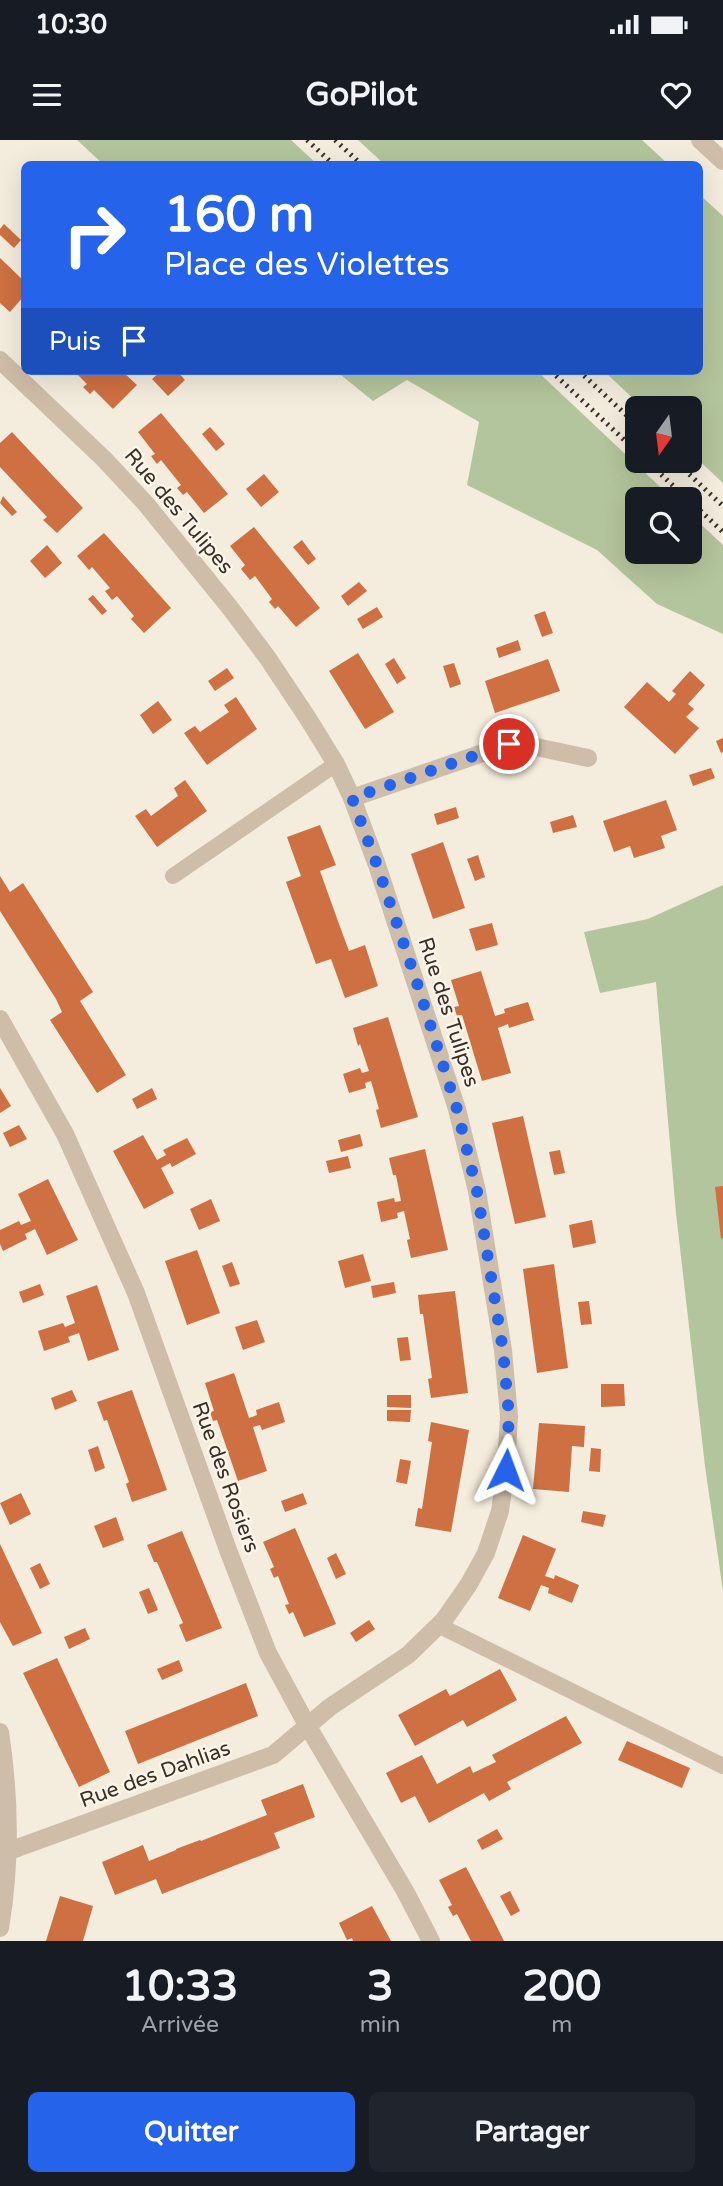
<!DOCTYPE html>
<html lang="fr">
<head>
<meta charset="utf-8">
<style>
  body { margin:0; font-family:"Varela Round",sans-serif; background:#20242c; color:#f1f3f6; height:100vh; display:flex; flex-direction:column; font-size:26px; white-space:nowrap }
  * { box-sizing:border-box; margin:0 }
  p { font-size:23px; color:#9ea1a6 }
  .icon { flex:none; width:38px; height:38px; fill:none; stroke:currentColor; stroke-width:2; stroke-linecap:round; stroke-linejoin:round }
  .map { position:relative; height:1801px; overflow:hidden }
  .side { display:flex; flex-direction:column; background:#171b24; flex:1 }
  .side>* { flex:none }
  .banner { position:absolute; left:21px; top:21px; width:682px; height:214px; border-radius:10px; box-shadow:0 7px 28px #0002; background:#2563eb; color:#fff; overflow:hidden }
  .needle { width:46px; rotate:194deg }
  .controls { position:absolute; left:625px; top:256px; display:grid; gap:14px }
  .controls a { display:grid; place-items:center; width:77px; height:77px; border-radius:10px; background:#171b24; box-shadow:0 7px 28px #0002; font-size:35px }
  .pin { position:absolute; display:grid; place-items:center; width:60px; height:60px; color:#fff; margin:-30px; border:4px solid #fff; border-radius:50%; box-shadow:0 2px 7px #0007 }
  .me { position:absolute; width:77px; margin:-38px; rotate:3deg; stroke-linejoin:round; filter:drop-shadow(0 0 5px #0008) }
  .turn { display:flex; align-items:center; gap:24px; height:147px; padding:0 28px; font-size:32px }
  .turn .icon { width:91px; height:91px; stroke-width:2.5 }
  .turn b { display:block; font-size:49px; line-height:60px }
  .then { display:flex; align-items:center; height:66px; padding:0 28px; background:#0003; gap:14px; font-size:26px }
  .eta { display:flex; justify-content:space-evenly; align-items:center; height:119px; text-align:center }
  .eta b { font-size:42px; font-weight:800; line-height:49px }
  .button { display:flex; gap:14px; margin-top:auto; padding:14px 28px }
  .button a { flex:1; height:80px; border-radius:10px; background:#2563eb; color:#fff; font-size:28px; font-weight:800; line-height:80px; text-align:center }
  .button a+a { background:#20242c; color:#f1f3f6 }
  .status { display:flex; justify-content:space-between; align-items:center; height:49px; padding:0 35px; background:#171b24; direction:ltr }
  .status svg { height:19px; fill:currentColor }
  header { display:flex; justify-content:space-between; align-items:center; height:91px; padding:0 28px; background:#171b24; font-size:32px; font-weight:800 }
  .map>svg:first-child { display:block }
  .green { fill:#b3c59c }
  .building { fill:#ce7042 }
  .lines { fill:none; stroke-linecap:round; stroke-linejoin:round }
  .service { stroke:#cebda8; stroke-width:16 }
  .minor { stroke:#cebda8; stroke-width:18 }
  .rail { stroke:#3a3029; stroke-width:5; stroke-dasharray:2 5; stroke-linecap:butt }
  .route { stroke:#2563eb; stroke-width:12; stroke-dasharray:0 21.6 }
  .labels { text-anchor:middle; stroke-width:5; stroke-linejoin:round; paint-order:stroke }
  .street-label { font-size:21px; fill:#3a3029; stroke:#fbf5ea }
</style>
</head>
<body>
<div class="status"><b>10:30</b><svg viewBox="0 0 49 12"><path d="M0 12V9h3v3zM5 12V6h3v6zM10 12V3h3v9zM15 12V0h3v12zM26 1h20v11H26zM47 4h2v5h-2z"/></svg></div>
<header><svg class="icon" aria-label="menu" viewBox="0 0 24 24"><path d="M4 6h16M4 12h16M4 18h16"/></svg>GoPilot<svg class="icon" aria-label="heart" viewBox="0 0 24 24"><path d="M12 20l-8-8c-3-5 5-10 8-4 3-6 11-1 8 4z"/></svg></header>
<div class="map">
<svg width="723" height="1801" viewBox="0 0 723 1801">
  <rect width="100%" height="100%" fill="#f4ecdd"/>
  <!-- green -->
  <path class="green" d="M77,0H291L317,24H103Z
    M358,0H642L668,24H384Z
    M700,55L723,76V343L690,312V268H643L604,231H700Z
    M336,231H537L673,359H637V411H690V374L723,405V494L657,464L597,410L467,345L479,282L407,240L373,261Z
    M723,745V1451L705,1326L676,1073L656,842L600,853L584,792L648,779Z"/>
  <!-- building -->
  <path class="building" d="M4,84L21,100L14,108L0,95V89Z
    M0,118L24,141V156L10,172L0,163Z
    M74,231H122L137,245L113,269L94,250L90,254L83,247L87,244Z
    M161,231H177L185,240L168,256L152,239Z
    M161,273L228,354L204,373L187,352L183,355L177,348L181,345L161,320L157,324L151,316L155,314L138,292Z
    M210,287L225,304L216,311L202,294Z
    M12,292L83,368L57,393L43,380L47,377L0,327V303Z
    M264,334L279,352L261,367L246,349Z
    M3,356L17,372L12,376L0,363Z
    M254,387L320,468L296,487L278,466L275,469L269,462L272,459L255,436L250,440L241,429L245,425L230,406Z
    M104,393L171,468L144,493L131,479L134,476L117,456L112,460L105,451L110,448L92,427L89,430L77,416Z
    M302,400L316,419L308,425L293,407Z
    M47,405L62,423L45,438L30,421Z
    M359,442L367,451L348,466L341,456Z
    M93,455L107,471L102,475L88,459Z
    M377,467L383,477L363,489L357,479Z
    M545,471L553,493L542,497L534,475Z
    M518,500L521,510L499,518L496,508Z
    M358,513L394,572L365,589L329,531Z
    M394,518L406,538L397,544L385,524Z
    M548,519L560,551L495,573L485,541Z
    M454,523L461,544L450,548L443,526Z
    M227,528L234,538L215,551L208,541Z
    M690,531L705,545L688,564L694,569L686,577L699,588L675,614L624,567L647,542L669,562L676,554L672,551Z
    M236,557L257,589L207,625L184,593L195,586L200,592L229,572L224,565Z
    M158,561L172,580L153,594L140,575Z
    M723,598V612L721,613L716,601Z
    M711,628L715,638L693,646L689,635Z
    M185,640L207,671L157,707L135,676L146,669L151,676L178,656L174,648Z
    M666,660L677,690L661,696L665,708L634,718L630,706L614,712L603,681Z
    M456,667L459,678L437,685L434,674Z
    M573,675L577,687L553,693L550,682Z
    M320,685L336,725L320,731L339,784L349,811L365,805L378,846L345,858L331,819L316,824L286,742L301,736L287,697Z
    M443,702L465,768L433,779L411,714Z
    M478,715L485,737L475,741L467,719Z
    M0,736L10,752L23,743L93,852L80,861L126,935L97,953L50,880L62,872L56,859L0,771Z
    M492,783L498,805L476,811L469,789Z
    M481,831L495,876L505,873L504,869L528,862L534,880L509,888L508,884L498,888L511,933L482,941L462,875L457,876L454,867L459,866L451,840Z
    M388,877L418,977L381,988L376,970L379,969L371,941L365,943L366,948L349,953L343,934L360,928L362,933L369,931L360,904L358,906L353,888Z
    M0,948L11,966L0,973Z
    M152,948L157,959L137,969L132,959Z
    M523,976L546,1077L515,1084L492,983Z
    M19,985L27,999L10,1007L3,993Z
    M360,994L363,1006L341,1012L338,1000Z
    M143,995L157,1020L166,1015L163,1010L187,998L196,1014L172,1027L170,1023L161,1028L174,1053L144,1069L113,1011Z
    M425,1009L448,1110L411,1118L407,1100L410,1099L404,1071L397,1073L398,1078L381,1082L377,1062L394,1058L395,1062L401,1061L396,1035H393L389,1018Z
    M560,1010L565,1033L554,1035L549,1012Z
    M348,1016L351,1028L329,1033L326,1021Z
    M48,1039L78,1100L47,1115L35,1089L25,1094L27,1099L3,1111L0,1104V1090L19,1081L21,1085L31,1081L18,1054Z
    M723,1046V1098L721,1099L715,1047Z
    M211,1059L220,1081L199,1090L190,1069Z
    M592,1080L596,1103L573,1108L569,1085Z
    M197,1110L220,1173L187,1185L165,1121Z
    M363,1114L371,1141L345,1148L338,1121Z
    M232,1122L240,1144L230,1147L222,1126Z
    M554,1124L568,1228L537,1233L523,1129Z
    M394,1142L396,1153L373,1158L371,1146Z
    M40,1144L44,1155L23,1163L19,1152Z
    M97,1145L119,1210L88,1221L79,1193L68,1197L70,1202L44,1211L38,1191L63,1183L65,1187L75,1183L66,1156Z
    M455,1151L468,1253L431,1258L428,1239L432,1238L423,1174H420L418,1155Z
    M589,1161L592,1184L581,1185L578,1162Z
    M257,1180L265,1202L243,1210L235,1187Z
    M408,1197L411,1220L400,1221L397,1198Z
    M234,1233L249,1278L257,1275L256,1270L279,1262L285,1282L262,1290L260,1285L253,1287L267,1331L238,1341L217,1280L213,1281L210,1272L214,1271L205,1243Z
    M601,1244H624L625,1266L601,1267Z
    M72,1250L77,1261L55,1270L51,1258Z
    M132,1250L167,1350L132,1362L126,1344L129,1342L107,1280L104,1281L97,1262Z
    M387,1255H411V1268L387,1267Z
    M387,1270H411L410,1282L387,1281Z
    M431,1282L469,1290L451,1392L415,1386L418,1368L422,1369L432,1302L428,1301Z
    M539,1283L585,1286L584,1307L572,1306L569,1352L533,1349Z
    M98,1306L105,1328L95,1332L88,1310Z
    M591,1308L601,1309L600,1332L589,1331Z
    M400,1319L411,1321L407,1344L396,1342Z
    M21,1353L31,1374L10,1385L0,1363Z
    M303,1353L307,1364L285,1372L281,1361Z
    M583,1371L606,1375L603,1387L581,1382Z
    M116,1377L124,1400L103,1408L94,1386Z
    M295,1388L336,1484L304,1497L293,1472L289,1474L285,1465L289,1464L278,1436L274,1438L270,1429L274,1427L263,1402Z
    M182,1391L222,1488L186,1502L179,1485L183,1483L157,1422H154L147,1405Z
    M523,1395L556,1409L545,1436L554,1439L555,1435L579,1445L572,1463L548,1453L549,1448L541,1445L530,1471L498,1458Z
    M0,1404L42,1493L13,1506L0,1482Z
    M336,1413L346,1434L336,1439L327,1418Z
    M40,1423L50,1444L40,1449L30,1428Z
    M149,1448L158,1470L148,1474L139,1452Z
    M369,1480L375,1489L356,1502L350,1493Z
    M85,1488L90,1499L69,1509L64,1497Z
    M57,1518L110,1632L79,1647L23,1533Z
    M179,1520L183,1531L162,1540L157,1529Z
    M500,1529L517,1560L467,1587L463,1580L415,1606L398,1575L446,1549L450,1556Z
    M246,1543L258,1576L138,1624L125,1591Z
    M566,1576L582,1603L507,1642L511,1649L489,1661L484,1653L429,1683L415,1656L401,1663L386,1633L422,1615L437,1644L470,1626L473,1633L496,1622L492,1615Z
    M627,1601L690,1628L682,1648L618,1620Z
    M303,1644L315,1677L274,1693L280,1708L162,1754L156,1739L115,1755L102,1722L143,1705L149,1721L176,1710V1709L200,1700L201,1701L267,1675L261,1660Z
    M497,1689L503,1699L482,1710L477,1700Z
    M466,1727L493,1779L504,1801H471L457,1774L453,1776L448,1767L452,1765L439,1740Z
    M510,1751L520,1771L511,1776L500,1756Z
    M60,1756L93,1766L83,1801H46Z
    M372,1766L391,1801H353L352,1798L347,1800L339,1783Z"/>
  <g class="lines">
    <!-- service -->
    <path class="service" d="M173,736L336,624
      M438,1485L723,1626"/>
    <!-- minor -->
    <path class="minor" d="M700,0L723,21
      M0,220L104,319L146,364L231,469L267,517L307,577L336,624L352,658L377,725L457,969L477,1051L503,1210L509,1276L506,1330L500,1371L486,1413L469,1444L444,1480L408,1515L330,1567L273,1615L9,1711
      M352,658L509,604L527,605L588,618
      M0,879L65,994L136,1153L228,1410L268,1513L307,1585L405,1751L431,1801
      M0,1592C10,1658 11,1723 0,1788"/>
    <!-- rail -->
    <path class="rail" d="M307,0L333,24
      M335,0L361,24
      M551,231L637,312
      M579,231L637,285
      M646,320L687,359
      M674,320L723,366
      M690,361L723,392"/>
  </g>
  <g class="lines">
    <!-- route -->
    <path class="route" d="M506,1330L509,1276L503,1210L477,1051L457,969L417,843L377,725L352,658L509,604"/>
  </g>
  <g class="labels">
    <!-- street labels -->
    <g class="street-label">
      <text transform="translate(179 371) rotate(50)" y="7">Rue des Tulipes</text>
      <text transform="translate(449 872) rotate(72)" y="7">Rue des Tulipes</text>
      <text transform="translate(226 1337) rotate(70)" y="7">Rue des Rosiers</text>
      <text transform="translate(155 1634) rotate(-20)" y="7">Rue des Dahlias</text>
    </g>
  </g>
</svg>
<div class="controls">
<a><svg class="needle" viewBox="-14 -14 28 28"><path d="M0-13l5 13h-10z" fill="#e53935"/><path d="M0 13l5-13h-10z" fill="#9ea1a6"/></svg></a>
<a><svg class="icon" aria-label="search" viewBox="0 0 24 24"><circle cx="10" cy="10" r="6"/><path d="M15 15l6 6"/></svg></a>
</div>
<div class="pin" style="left:509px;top:604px;background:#d93025"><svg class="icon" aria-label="arrive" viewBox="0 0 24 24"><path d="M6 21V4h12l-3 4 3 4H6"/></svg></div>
<svg class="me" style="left:506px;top:1330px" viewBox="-20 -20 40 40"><path d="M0-17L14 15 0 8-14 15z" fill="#2563eb" stroke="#fff" stroke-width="4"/></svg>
<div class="banner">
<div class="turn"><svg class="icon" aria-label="right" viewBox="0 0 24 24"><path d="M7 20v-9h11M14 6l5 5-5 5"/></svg><div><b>160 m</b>Place des Violettes</div></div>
<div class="then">Puis<svg class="icon" aria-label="arrive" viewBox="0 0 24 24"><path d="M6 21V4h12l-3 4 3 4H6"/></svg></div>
</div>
</div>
<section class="side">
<div class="eta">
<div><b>10:33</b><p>Arrivée</p></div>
<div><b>3</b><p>min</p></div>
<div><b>200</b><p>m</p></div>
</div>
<div class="button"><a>Quitter</a><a>Partager</a></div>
</section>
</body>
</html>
